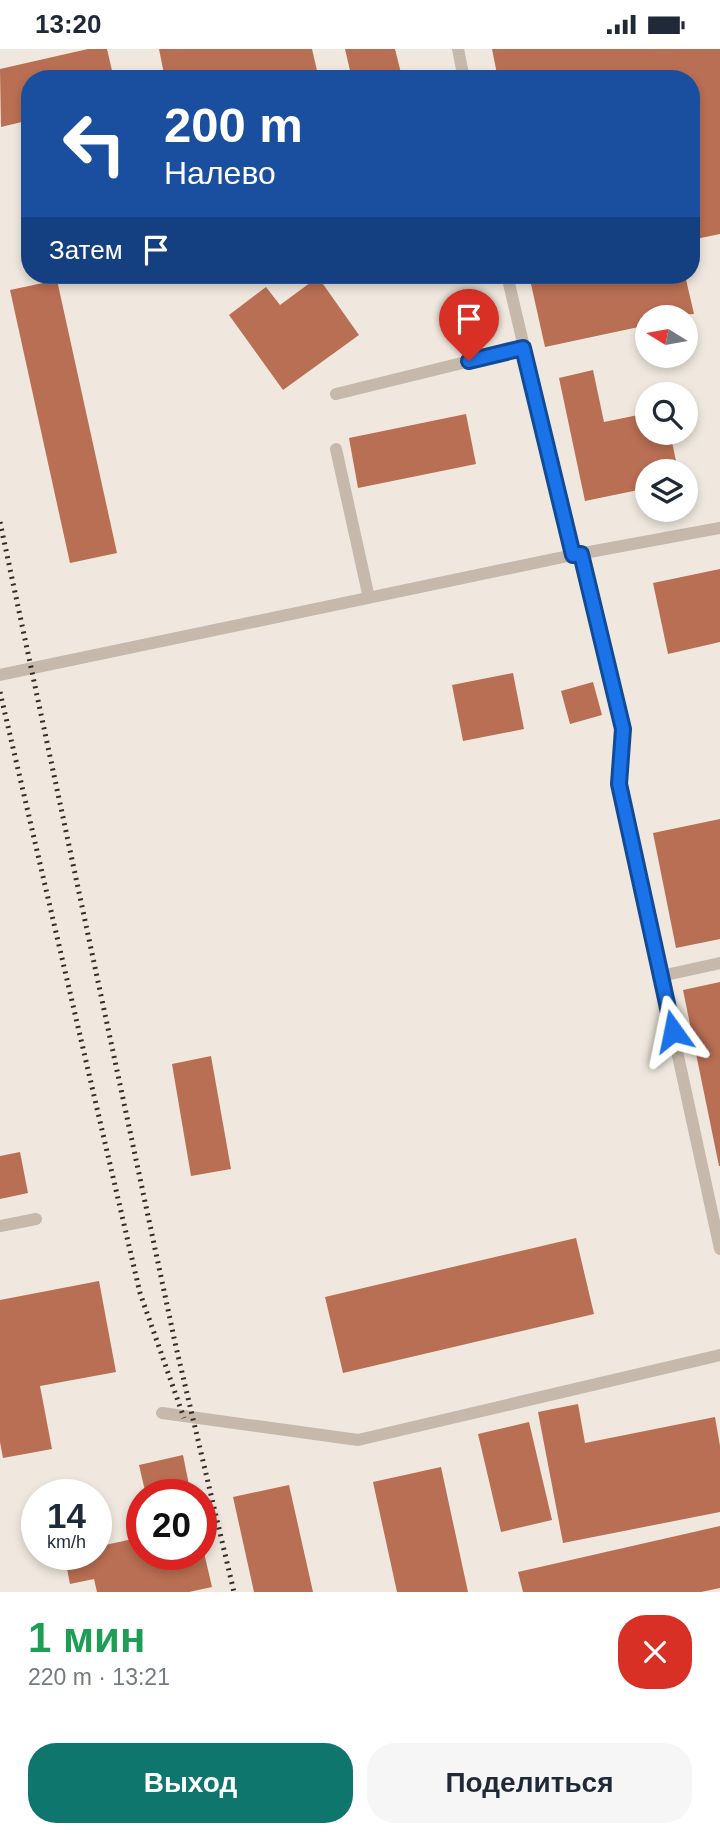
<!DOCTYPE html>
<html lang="ru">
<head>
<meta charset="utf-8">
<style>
  body { margin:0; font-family:Helvetica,sans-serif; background:#f6f6f7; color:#1f2937; height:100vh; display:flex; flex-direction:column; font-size:26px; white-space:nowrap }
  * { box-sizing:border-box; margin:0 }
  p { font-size:23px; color:#747a83 }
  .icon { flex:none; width:38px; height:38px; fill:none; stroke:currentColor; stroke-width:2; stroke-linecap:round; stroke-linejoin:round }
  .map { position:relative; height:1543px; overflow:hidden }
  .side { display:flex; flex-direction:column; background:#fff; flex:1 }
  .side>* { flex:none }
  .banner { position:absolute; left:21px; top:21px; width:679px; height:214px; border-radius:28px; box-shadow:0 4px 10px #0003; background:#1a4fa0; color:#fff; overflow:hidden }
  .needle { width:46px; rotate:281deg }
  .fabs { position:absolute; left:635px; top:256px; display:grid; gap:14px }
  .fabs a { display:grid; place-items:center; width:63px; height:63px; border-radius:50%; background:#fff; box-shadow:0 4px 10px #0003; font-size:35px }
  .speed { position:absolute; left:21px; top:1430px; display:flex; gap:14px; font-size:35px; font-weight:700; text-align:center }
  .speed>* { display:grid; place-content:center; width:91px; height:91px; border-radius:50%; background:#fff; box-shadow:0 4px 10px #0003; line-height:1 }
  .speed small { font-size:18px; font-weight:400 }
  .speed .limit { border:10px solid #d22; background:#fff; color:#111 }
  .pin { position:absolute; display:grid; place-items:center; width:60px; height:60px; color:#fff; margin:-72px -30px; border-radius:50% 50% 50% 0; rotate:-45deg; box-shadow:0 0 7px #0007 }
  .pin .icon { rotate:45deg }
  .me { position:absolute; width:77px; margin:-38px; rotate:348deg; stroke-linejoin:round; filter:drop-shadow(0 0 5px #0008) }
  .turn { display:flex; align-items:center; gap:24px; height:147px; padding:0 28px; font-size:32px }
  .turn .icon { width:91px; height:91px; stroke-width:2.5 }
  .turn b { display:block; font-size:49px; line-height:60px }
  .then { display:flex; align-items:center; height:66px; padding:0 28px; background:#0003; gap:14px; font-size:26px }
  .round { display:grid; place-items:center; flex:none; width:74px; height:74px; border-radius:28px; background:#f6f6f7 }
  .head { display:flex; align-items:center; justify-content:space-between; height:119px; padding:0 28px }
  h1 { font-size:42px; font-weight:700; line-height:52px; color:#1e9e55 }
  .cta { display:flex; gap:14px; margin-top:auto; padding:14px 28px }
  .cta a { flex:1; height:80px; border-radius:28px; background:#0f766e; color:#fff; font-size:28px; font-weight:700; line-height:80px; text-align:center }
  .cta a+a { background:#f6f6f7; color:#1f2937 }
  .status { display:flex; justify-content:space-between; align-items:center; height:49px; padding:0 35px; background:#fff; direction:ltr }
  .status svg { height:19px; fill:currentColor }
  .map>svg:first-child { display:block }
  .building { fill:#b96f53 }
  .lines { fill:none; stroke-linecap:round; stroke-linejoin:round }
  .lane { stroke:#c6b8ab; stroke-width:12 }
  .rail { stroke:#352d29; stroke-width:5; stroke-dasharray:2 5; stroke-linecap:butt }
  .route-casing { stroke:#114b97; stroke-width:18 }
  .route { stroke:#1a73e8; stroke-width:12 }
</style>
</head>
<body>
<div class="status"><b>13:20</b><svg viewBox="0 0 49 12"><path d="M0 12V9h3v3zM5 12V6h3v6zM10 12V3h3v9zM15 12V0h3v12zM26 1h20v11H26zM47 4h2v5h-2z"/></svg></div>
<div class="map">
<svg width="720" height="1543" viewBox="0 0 720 1543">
  <rect width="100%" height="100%" fill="#f0e8de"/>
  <!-- building -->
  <path class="building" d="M88,0H107L114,30H30V71L1,78L0,20Z
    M159,0H312L319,30H165Z
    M345,0H395L401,24L376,30H352Z
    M492,0H720V185L691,191V30H498Z
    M529,226H685L694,265L648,268V276L545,298Z
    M318,228L359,286L283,341L229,266L266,238L280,256Z
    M57,231L117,504L70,514L10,241Z
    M593,321L604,373L648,364V383H670L678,422H648V439L585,452L559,329Z
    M466,365L476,415L358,439L349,389Z
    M720,520V593L668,605L653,534Z
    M513,624L524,680L463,692L452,636Z
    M593,633L602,666L570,675L561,642Z
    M720,770V890L676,899L653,784Z
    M720,933V1117H719L683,941Z
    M211,1007L231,1120L191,1127L172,1015Z
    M20,1103L28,1144L0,1150V1107Z
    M576,1189L594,1265L343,1324L325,1248Z
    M99,1232L116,1323L40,1337L52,1400L3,1409L0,1393V1251Z
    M578,1355L585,1394L715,1368L720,1397V1463L563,1494L538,1363Z
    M529,1373L552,1471L501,1483L478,1385Z
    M183,1406L191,1446H146L139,1416Z
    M441,1418L468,1543H397L373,1433Z
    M289,1436L313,1543H254L233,1448Z
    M720,1477V1539L701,1543H523L518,1523Z
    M142,1488V1505H201L202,1495L212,1538L189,1543H97L94,1530L70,1535L64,1505H96V1498Z"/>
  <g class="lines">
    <!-- lane -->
    <path class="lane" d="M458,0L464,30
      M507,226L573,506
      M336,345L523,299
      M336,400L369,549
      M581,505L623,680L619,735L720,1200
      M0,626L573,506L720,479
      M661,927L720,914
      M0,1177L36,1170
      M162,1364L358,1391L720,1306"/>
    <!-- rail -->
    <path class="rail" d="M0,473L176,1298L234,1543
      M0,643L140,1244L184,1369"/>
  </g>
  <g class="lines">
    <!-- route casing -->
    <g class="route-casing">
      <path id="route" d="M469,312L523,299L573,506L581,505L623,680L619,735L673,982"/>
    </g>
    <!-- route -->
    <use href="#route" class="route"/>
  </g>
</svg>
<div class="fabs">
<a><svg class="needle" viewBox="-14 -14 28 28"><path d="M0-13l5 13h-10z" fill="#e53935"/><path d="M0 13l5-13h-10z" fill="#747a83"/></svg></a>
<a><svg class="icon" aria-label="search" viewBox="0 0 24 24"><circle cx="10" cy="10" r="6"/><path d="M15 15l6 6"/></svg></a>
<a><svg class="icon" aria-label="layers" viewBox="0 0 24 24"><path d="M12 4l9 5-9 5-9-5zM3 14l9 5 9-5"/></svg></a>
</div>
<div class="speed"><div>14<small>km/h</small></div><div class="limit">20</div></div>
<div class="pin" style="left:469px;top:312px;background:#d93025"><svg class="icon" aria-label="arrive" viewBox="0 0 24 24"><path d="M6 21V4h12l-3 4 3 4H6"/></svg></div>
<svg class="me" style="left:673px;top:982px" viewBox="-20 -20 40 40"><path d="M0-17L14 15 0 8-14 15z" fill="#1a73e8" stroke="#fff" stroke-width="4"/></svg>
<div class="banner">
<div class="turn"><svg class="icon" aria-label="left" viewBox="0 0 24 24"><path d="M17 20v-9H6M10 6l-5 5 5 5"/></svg><div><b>200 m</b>Налево</div></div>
<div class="then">Затем<svg class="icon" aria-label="arrive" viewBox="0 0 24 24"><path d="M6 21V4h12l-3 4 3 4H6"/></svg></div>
</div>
</div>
<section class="side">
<div class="head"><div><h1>1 мин</h1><p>220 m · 13:21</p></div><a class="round" style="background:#d93025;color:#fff"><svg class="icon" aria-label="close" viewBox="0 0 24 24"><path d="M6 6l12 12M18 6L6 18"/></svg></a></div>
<div class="cta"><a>Выход</a><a>Поделиться</a></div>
</section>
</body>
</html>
